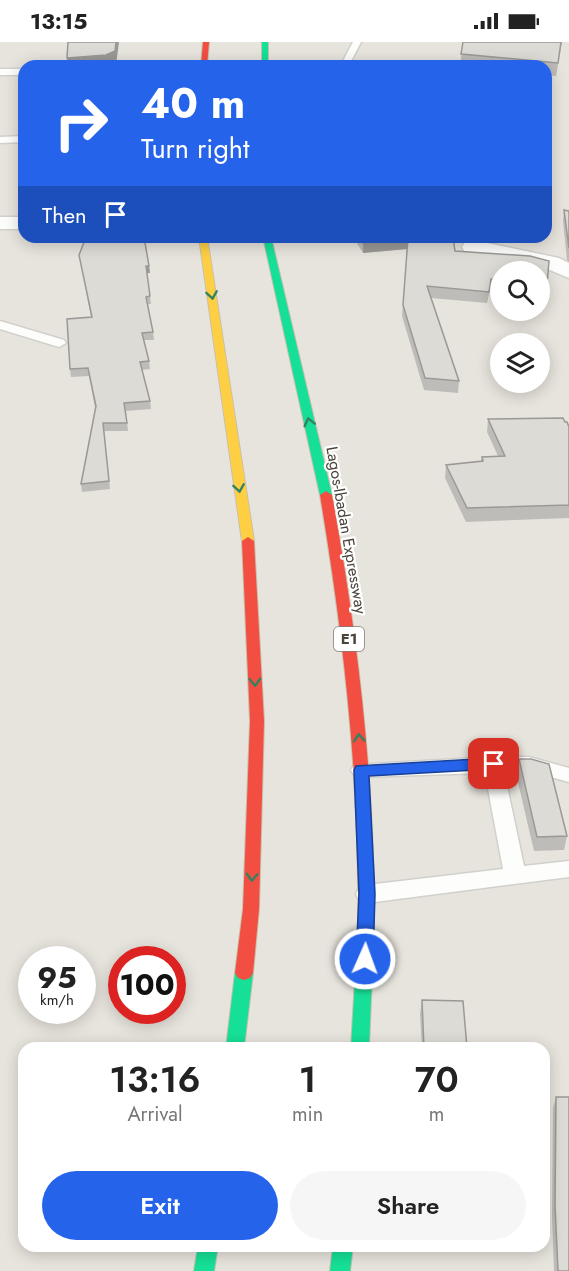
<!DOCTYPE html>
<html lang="en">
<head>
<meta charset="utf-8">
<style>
  body { margin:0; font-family:Jost,sans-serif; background:#f6f6f6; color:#222; height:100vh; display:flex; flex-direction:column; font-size:22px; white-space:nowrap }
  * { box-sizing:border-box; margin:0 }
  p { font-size:20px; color:#767676 }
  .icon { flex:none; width:33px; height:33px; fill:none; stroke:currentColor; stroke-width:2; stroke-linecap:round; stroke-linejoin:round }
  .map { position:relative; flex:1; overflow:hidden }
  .sheet { position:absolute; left:18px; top:1000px; width:532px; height:210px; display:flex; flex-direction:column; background:#fff; border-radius:18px; box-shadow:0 3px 15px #0003 }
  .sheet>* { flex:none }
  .hud { position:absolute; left:18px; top:18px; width:534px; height:183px; border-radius:18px; box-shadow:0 3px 15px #0003; background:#2563eb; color:#fff; overflow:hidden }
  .tools { position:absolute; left:490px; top:219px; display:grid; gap:12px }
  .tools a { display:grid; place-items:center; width:60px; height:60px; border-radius:50%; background:#fff; box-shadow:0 3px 15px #0003; font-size:30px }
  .speed { position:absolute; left:18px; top:904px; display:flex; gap:12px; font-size:30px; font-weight:700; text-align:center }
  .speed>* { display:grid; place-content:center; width:78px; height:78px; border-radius:50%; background:#fff; box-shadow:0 3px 15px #0003; line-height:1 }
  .speed small { font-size:15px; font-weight:400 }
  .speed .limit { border:9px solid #d22; background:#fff; color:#111 }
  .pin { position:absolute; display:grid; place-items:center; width:51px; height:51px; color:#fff; margin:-26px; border-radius:12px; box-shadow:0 3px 9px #0006 }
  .me { position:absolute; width:66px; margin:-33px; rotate:2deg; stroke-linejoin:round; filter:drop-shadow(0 0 4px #0008) }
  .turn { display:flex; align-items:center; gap:21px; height:126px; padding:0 24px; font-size:27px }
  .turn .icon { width:78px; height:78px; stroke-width:2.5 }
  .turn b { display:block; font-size:42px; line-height:51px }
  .then { display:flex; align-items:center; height:57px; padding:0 24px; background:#0003; gap:12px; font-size:22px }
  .eta { display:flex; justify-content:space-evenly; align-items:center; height:102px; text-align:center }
  .eta b { font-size:36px; font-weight:600; line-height:42px }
  .action { display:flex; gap:12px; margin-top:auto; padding:12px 24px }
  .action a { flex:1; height:69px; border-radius:36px; background:#2563eb; color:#fff; font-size:24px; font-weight:600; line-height:69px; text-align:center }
  .action a+a { background:#f6f6f6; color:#222 }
  .status { display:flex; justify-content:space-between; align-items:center; height:42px; padding:0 30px; background:#fff; direction:ltr }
  .status svg { height:16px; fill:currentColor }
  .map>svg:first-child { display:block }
  .residential { fill:#e7e4dd; fill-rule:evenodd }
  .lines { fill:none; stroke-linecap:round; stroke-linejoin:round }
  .lane-casing { stroke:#d1d0cc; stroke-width:3 }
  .street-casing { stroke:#d1d0cc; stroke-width:3 }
  .fast-casing { stroke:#c9c0ab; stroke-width:2 }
  .slow-casing { stroke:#c9c0ab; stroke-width:2 }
  .jam-casing { stroke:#c9c0ab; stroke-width:2 }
  .lane { fill:#fdfdfc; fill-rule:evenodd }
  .street { fill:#fdfdfc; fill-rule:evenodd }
  .fast { fill:#16e098; fill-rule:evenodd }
  .slow { fill:#ffcf43; fill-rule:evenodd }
  .jam { fill:#f24e42; fill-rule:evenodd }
  .wall { fill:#bebcb8 }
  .shaded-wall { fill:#9b9996 }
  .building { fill:#dddbd6; stroke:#9b9996; stroke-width:1.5 }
  .oneway { stroke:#358260 }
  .route { fill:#2563eb; stroke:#184099; stroke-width:1.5 }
  .labels { text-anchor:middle; stroke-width:4.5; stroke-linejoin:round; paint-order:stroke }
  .shield { fill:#fff; stroke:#807c75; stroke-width:1.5 }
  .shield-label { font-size:15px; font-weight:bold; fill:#4a443a }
  .street-label { font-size:16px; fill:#4a443a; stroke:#fff }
</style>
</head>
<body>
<div class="status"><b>13:15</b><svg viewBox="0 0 49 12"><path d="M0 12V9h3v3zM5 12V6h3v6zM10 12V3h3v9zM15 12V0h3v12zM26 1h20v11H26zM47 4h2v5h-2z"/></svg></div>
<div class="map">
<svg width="569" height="1229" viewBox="0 0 569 1229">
  <rect width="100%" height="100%" fill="#f3f2ee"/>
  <!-- residential -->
  <path class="residential" d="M0,0H569V1229H0ZM24,24H546V195H24ZM501,230H540V268H501ZM501,302H540V340H501ZM32,918H82V969H32ZM122,918H172V969H122ZM24,1006H544V1204H24Z"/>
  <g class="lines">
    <!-- lane casing -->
    <g class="lane-casing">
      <path id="lane" d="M353,0H361L349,23L325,24L343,19Z
        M0,27H24V33H0Z
        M24,94V100L0,101V95Z
        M0,279L64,298L66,301L59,305L0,287Z
        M493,715H529L569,726V740L529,729L504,730L524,824L569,819V835L367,861L359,858L356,852L359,846L367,843L503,827L485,731L361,735L354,733L351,728L354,723Z"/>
    </g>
    <!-- street casing -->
    <g class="street-casing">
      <path id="street" d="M0,175H24V187H0Z
        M473,198L559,216L569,221V236L545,226L465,210L462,205L465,200Z"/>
    </g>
    <!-- fast casing -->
    <g class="fast-casing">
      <path id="fast" d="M262,0H268V24H262Z
        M263,195H271L332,453L330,455L326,457L320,453Z
        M366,878L372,880L374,885L369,1006H351L358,885L360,880Z
        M244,924L250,926L253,931L244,1006H226L235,931L238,926Z
        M198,1204H218L214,1229H194Z
        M333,1204H353L350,1229H330Z"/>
    </g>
    <!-- slow casing -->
    <g class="slow-casing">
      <path id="slow" d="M199,195H207L254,499L248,503L242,499Z"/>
    </g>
    <!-- jam casing -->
    <g class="jam-casing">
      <path id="jam" d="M203,0H209L207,24H201Z
        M326,449L332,453C358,596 375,739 374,885L372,890L366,892L360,890L358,885C360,739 344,597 320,453Z
        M248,495L254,499L264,679L259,867L253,931L250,936L244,938L238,936L235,931L243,867L250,679L242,499Z"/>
    </g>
    <!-- lane -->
    <use href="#lane" class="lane"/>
    <!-- street -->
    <use href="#street" class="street"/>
    <!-- fast -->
    <use href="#fast" class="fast"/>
    <!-- slow -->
    <use href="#slow" class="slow"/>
    <!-- jam -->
    <use href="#jam" class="jam"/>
  </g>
  <!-- wall -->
  <path class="wall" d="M463,0H562L556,34L546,33V24H460Z
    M564,168L569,169V220L567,218L563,179Z
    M86,195H150V197H145L150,231H147L151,262H147L153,290L154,298H144L149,319L150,327L142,328L150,359L151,367L126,369L128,389H104L110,447L82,450L81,442L95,366L89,334L71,335L70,327L91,275L79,213Z
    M353,195H453L455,209L530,214L549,219L546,253H540V230H501V249L490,248L487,261L431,256L459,339L458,351L424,348L402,274L407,207L363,211Z
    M488,377L565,380L569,385V476L466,480L445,436L446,423L481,419L482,415L498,414L487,390Z
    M519,717L567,794L564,808L534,809L516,732Z
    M422,958L467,1006H422L420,972Z
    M556,1055L569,1229H554L552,1174L553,1066Z"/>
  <!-- shaded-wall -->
  <path class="shaded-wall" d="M116,0H119L116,23L113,24H68L67,16Z
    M408,196L407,207L363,211V201Z
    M146,224H149L150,231H147Z"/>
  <!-- building -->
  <path class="building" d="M68,0H116L115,9L106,13L67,16Z
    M463,0H561L558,21L461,12Z
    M564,168L569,169V206Z
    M86,195H144L149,224H146L150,254L146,255L153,290L142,291L149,319L140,320L150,359L124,361L127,381H103L109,439L81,442L96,364L88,326L70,327L67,277L92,275L79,213Z
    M360,195H453L455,209L530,214L549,219L547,242L540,241V230H501V238L491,237L489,250L427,244L459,339L425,336L403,263L408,196L363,201Z
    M563,376L565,380H567L569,385V463L467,466L446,423L483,419L482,415L505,414L488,377Z
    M519,717H531L549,722L567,794L537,795Z
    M422,958L463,959L467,1006H424Z
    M556,1055H569V1229H558L555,1163Z"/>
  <!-- one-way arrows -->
  <defs><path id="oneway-chevron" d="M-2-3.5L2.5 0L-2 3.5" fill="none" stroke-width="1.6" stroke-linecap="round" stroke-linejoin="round" transform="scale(1.5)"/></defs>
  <g class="oneway">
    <use href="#oneway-chevron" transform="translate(212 253) rotate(81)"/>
    <use href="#oneway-chevron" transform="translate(309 380) rotate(-104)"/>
    <use href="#oneway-chevron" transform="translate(239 446) rotate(81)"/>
    <use href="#oneway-chevron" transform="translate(255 640) rotate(88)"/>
    <use href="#oneway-chevron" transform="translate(359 696) rotate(-94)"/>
    <use href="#oneway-chevron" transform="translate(252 835) rotate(92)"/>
  </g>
  <!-- route -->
  <path class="route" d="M494,716L499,718L501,722L499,726L494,727L369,734L375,852L373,917L371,923L365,925L359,923L356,917L359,852L354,728L356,724Z"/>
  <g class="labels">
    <!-- shield labels -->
    <rect class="shield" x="334" y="585" width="30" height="24" rx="4.5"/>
    <g class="shield-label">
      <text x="349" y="602">E1</text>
    </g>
    <!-- street labels -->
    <g class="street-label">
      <text transform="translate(347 488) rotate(80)" y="6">Lagos-Ibadan Expressway</text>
    </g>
  </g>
</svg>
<div class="tools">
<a><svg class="icon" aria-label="search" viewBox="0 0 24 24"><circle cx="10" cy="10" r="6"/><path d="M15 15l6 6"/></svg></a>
<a><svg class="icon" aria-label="layers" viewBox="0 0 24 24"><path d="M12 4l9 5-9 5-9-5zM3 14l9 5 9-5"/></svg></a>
</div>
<div class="speed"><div>95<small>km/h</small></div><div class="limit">100</div></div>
<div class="pin" style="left:494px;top:722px;background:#d93025"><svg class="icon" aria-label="arrive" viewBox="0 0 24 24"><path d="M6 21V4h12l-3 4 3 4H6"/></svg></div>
<svg class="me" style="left:365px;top:917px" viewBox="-20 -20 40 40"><circle r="17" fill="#2563eb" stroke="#fff" stroke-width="3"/><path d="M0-11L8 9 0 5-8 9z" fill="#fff"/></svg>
<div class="hud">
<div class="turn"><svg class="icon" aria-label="right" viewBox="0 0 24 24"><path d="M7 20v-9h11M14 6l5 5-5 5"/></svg><div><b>40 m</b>Turn right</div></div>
<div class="then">Then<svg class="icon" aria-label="arrive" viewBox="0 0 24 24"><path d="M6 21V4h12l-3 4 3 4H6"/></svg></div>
</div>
<section class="sheet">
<div class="eta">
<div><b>13:16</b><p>Arrival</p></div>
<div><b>1</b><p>min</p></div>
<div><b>70</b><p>m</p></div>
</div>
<div class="action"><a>Exit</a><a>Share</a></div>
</section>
</div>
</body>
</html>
